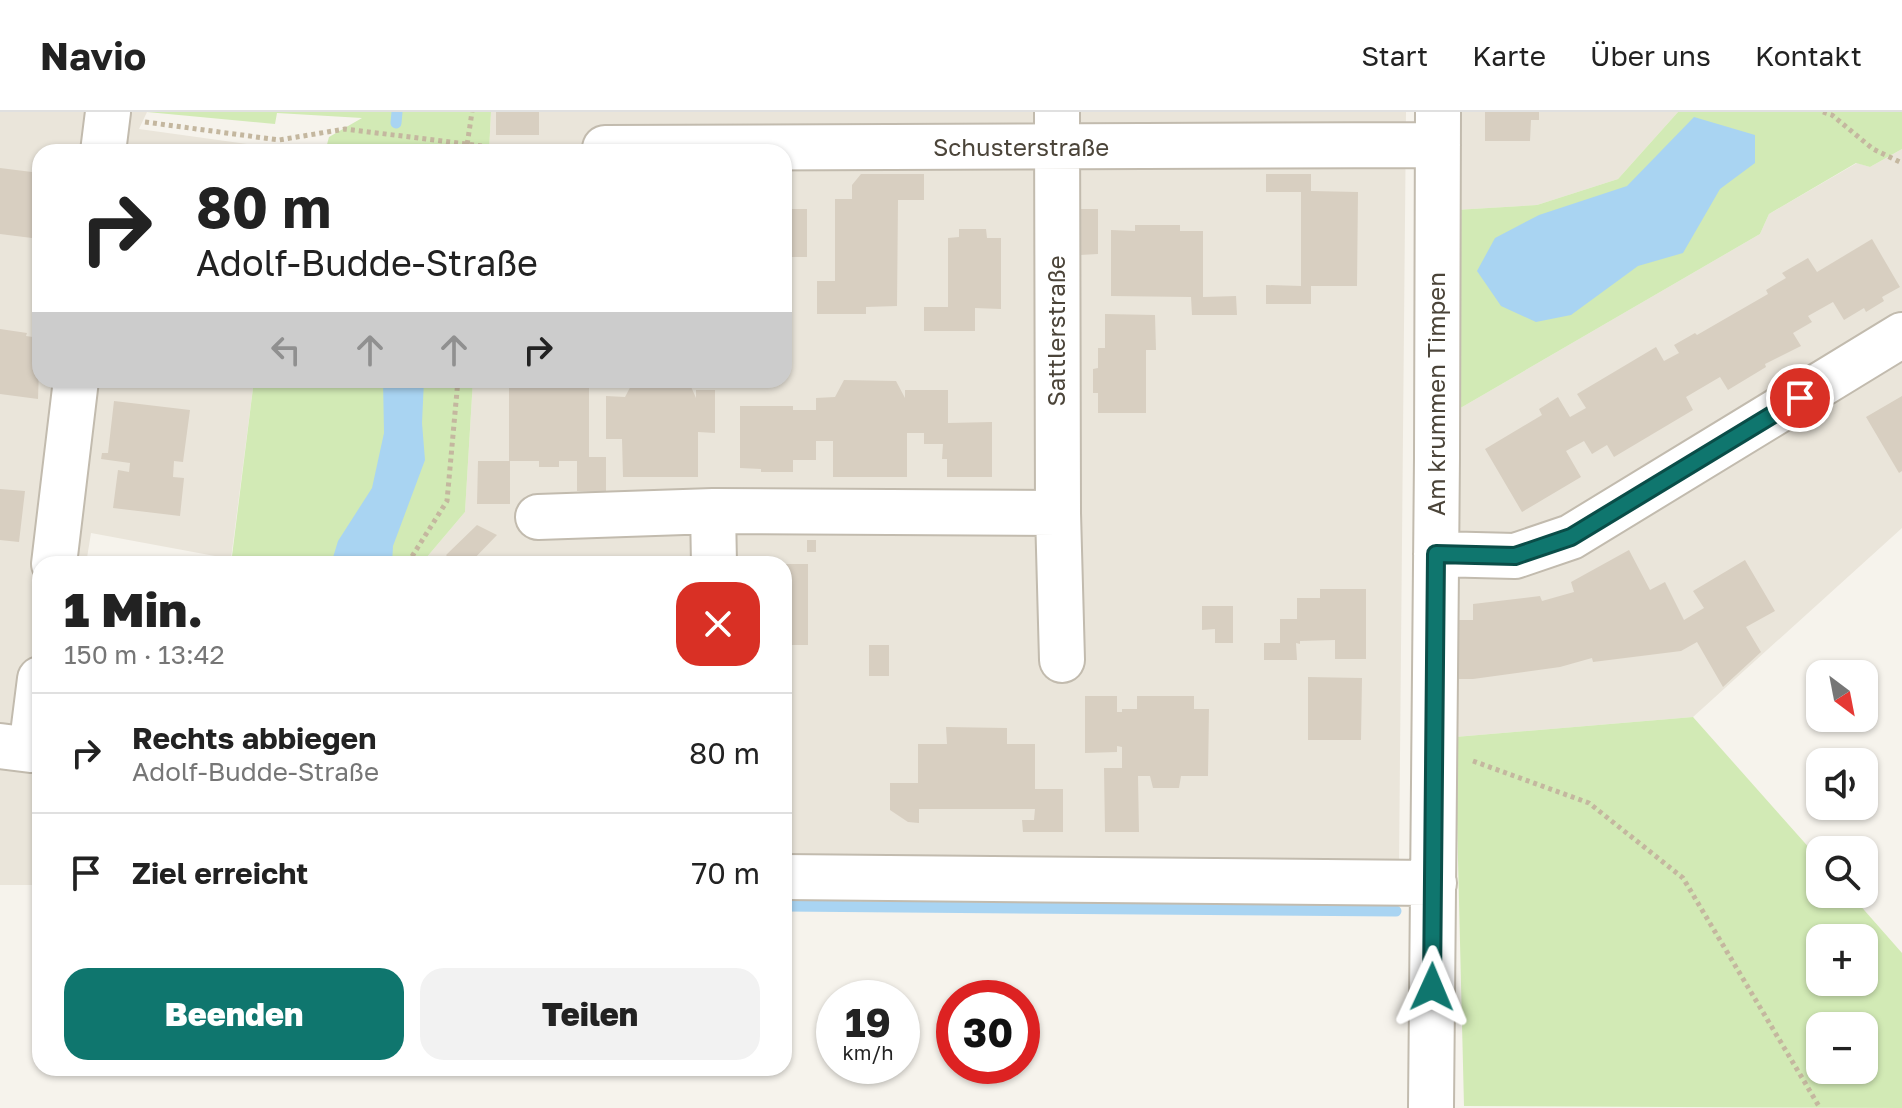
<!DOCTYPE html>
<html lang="de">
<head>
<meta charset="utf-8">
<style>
  body { margin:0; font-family:"Golos Text",sans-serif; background:#f2f2f2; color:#222; height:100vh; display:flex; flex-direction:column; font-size:30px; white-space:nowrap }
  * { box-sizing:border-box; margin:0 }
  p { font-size:26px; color:#767676 }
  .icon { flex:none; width:44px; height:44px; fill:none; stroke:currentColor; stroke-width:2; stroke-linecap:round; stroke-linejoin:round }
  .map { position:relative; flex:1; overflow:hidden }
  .details { position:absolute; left:32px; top:444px; width:760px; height:520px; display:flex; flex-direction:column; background:#fff; border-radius:24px; box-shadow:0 2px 6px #0004 }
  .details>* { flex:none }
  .banner { position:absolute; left:32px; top:32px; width:760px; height:244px; border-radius:24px; box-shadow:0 2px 6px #0004; background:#fff; color:#222; overflow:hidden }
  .needle { width:52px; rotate:148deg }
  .buttons { position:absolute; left:1806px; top:548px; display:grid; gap:16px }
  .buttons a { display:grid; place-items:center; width:72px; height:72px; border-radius:16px; background:#fff; box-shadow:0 2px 6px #0004; font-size:40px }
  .speed { position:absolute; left:816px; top:868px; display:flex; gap:16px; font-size:40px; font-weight:700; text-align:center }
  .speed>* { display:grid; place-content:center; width:104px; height:104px; border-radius:50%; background:#fff; box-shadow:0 2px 6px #0004; line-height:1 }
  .speed small { font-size:20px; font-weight:400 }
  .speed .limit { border:12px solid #d22; background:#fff; color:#111 }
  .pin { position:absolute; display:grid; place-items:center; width:68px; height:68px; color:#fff; margin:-34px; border:4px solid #fff; border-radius:50%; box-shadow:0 2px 8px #0007 }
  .me { position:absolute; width:88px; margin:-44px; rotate:1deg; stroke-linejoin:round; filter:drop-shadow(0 0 6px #0008) }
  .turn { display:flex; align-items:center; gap:28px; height:168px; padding:0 32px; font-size:36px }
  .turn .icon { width:104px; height:104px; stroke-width:2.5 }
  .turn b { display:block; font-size:56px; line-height:68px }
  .lanes { display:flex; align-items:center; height:76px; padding:0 32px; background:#0003; justify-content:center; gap:40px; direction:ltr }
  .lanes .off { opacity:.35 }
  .round { display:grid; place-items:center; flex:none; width:84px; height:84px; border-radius:24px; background:#f2f2f2 }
  .head { display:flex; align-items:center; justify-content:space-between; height:136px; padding:0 32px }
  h1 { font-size:48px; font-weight:800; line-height:60px }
  .cta { display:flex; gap:16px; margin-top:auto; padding:16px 32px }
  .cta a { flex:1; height:92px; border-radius:24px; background:#0f766e; color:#fff; font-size:32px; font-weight:800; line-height:92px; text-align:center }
  .cta a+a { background:#f2f2f2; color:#222 }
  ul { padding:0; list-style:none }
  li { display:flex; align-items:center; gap:24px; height:120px; padding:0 32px; border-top:2px solid #e0e0e0 }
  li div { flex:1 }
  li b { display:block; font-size:30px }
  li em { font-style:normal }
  header { display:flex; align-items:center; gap:48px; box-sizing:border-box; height:112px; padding:0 40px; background:#fff; border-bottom:2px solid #e0e0e0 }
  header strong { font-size:38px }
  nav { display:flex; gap:44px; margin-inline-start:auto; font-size:28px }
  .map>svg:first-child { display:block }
  .residential { fill:#eae5da }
  .green { fill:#d2eab5; fill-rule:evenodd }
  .water { fill:#a9d4f2 }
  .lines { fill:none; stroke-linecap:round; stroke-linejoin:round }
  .stream { stroke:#a9d4f2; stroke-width:11 }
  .building { fill:#d8cfc1 }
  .minor-casing { stroke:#c2bbae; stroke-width:48 }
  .path { stroke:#c4b79f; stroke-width:5; stroke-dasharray:4 4; stroke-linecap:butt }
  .minor { stroke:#fff; stroke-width:44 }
  .route-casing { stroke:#0a4d48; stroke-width:20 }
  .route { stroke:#0f766e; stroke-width:14 }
  .labels { text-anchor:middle; stroke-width:6; stroke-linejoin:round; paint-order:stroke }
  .street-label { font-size:24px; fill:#4b4439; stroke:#fff }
</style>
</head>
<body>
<header>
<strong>Navio</strong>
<nav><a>Start</a><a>Karte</a><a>Über uns</a><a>Kontakt</a></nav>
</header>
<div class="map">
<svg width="1902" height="996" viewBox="0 0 1902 996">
  <rect width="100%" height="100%" fill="#f6f3ec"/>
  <!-- residential -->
  <path class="residential" d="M0,0H147L139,17L304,40H40V268H254L231,447L91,421L86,452H40V773H0Z
    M491,0H1406L1399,752L784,744V452H421L465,400L473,268H784V40H489Z
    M1456,0H1678L1618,67L1537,93L1455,98Z
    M1902,37V416L1693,605L1455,625L1457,298L1760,122L1769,102L1857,51L1870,55Z"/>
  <!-- green -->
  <path class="green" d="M147,0H491L489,40H325L329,25L362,6L277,1L275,12Z
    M1678,0H1902V37L1870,55L1856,51L1769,102L1760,122L1457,298L1455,98L1537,93L1618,67Z
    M254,268H473L465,400L421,452H231Z
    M1693,605L1820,748V782H1850L1902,841V996L1464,994L1455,625ZM1820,826H1864V870H1820ZM1820,914H1864V958H1820Z"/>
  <!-- water -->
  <path class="water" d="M1694,5L1755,23V51L1720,77L1683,141L1638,154L1571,203L1536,210L1501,194L1477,159L1495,126L1539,103L1627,74Z
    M383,268H424L422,311L425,348L393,434L392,452H331L338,429L372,376L384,321Z"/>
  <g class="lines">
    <!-- stream -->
    <path class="stream" d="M396,11L397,0
      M784,794L1396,799"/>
  </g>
  <!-- building -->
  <path class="building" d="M496,0H539V23H496Z
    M1485,0H1539V8H1531L1530,29H1485Z
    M0,56L40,61V127L0,122Z
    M861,62H924V88H898L897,194L866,195V202H817V169H835V87H852V73Z
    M1266,62H1311V79L1358,80L1357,174H1311V192H1266V173L1301,174V80H1266Z
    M784,97H807V145H784Z
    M1080,97H1098V142L1080,143Z
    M1135,113H1180V119H1203V185L1236,184L1237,203H1192L1191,185L1111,184V118L1135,119Z
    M959,117H986L987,126H1001V197L975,196V219H924V195H948V126L959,125Z
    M1872,127L1900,175L1882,185L1884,189L1866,200L1864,196L1844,208L1833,190L1808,204L1812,210L1793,221L1801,234L1765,252L1766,255L1728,278L1720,265L1686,285L1693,298L1614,345L1607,333L1592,342L1584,329L1566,339L1581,365L1522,400L1485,337L1542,303L1539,297L1558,285L1570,305L1586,296L1577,282L1656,235L1664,249L1679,241L1674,233L1695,221L1697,223L1768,182L1766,178L1786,166L1782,161L1808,146L1817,160Z
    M1105,202L1155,203L1156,238H1146V301H1098V281H1093V257L1098,256V236H1105Z
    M0,217L27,221L26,224L40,226L38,287L0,282Z
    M518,268L589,270V345H606V380L577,379V349H559V355H539V349H509V270Z
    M634,268H688L696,286V278H715V321L698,320V365H623L622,327H606V284L625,285Z
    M844,268L896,269L905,286V278H948V311L992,310V365H947V347H942L943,332H924V321H907V365H833V329H816V348H793V360H761V357L740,356V294H793V298H816V286L835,285Z
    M1902,284V359L1899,361L1866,305Z
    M114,289L190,298L183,350L174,349L173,365L184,366L180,404L113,396L118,358L129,360L130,351L101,347L102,341H108Z
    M478,349H510V392H477Z
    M0,377L25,379L19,430L0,428Z
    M477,413L497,423L469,452H454L446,443Z
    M807,428H816V440H807Z
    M1629,438L1650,478L1665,470L1684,508L1704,496L1693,479L1745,448L1775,499L1746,515L1761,540L1723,575L1697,530L1681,539L1593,550L1592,546L1560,555L1473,567H1457V508H1473V492L1540,484L1542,489L1574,480L1571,470Z
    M784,452H808V533H784Z
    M1320,477H1366V547H1335V528L1300,529V532L1296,531L1297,548H1264V531H1280V507H1297V486H1320Z
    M1202,494H1233V531H1215V517L1202,518Z
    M869,533H889V564H869Z
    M1308,565L1362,566L1361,628H1308Z
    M1085,584H1117V600H1122V597H1137V584H1194V597H1209L1208,664H1181L1179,676H1153L1150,664H1138L1139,720H1105L1104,656H1122V635L1117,634V640L1085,641Z
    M946,615L1007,616V632H1035V677H1063V720H1023L1022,708H1034L1035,697H919V711L908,710L890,698V671H918V632H947Z"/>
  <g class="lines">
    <!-- minor casing -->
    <g class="minor-casing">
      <path id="minor" d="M1057,0L1058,401L1062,548
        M605,36L1438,33
        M103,40L108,0
        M713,399L714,452
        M538,405L713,399L1058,401
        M1436,442L1515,444L1571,425L1902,223
        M54,452L76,268
        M0,634L31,638L40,567
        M784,765L1434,771
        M1431,996L1437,346L1438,0"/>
    </g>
    <!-- path -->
    <path class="path" d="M1823,0L1832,3L1873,37L1902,51
      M145,10L279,28L345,17L499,36H568
      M466,40L472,0
      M411,452V446L447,389L458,268
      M1473,649L1589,691L1683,766L1820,996"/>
    <!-- minor -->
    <use href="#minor" class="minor"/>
  </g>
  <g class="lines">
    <!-- route casing -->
    <g class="route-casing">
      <path id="route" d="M1432,875L1436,442L1515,444L1571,425L1800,286"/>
    </g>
    <!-- route -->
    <use href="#route" class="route"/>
  </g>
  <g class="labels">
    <!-- street labels -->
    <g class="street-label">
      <text x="1021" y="44">Schusterstraße</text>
      <text transform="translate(1057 219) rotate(-90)" y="8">Sattlerstraße</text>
      <text transform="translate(1437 282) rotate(-90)" y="8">Am krummen Timpen</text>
    </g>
  </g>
</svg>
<div class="buttons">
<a><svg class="needle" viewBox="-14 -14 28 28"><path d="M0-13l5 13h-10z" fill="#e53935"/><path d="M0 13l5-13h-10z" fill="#767676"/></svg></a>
<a><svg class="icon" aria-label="sound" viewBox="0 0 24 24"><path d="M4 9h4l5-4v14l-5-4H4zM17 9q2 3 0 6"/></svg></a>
<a><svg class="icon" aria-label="search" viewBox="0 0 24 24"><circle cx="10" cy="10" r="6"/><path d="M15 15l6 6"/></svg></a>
<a>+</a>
<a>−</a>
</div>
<div class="speed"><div>19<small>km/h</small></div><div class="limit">30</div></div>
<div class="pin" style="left:1800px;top:286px;background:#d93025"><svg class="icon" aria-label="arrive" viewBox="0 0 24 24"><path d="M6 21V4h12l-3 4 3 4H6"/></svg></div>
<svg class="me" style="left:1432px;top:875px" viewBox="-20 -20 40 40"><path d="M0-17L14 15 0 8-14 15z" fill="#0f766e" stroke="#fff" stroke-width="4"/></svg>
<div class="banner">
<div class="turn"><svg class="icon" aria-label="right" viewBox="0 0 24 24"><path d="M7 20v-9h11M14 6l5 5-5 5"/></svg><div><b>80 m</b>Adolf-Budde-Straße</div></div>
<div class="lanes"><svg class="icon off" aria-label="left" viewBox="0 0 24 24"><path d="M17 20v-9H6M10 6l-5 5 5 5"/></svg><svg class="icon off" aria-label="ahead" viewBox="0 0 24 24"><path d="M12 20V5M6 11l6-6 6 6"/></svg><svg class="icon off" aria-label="ahead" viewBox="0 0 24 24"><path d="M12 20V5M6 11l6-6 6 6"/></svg><svg class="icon" aria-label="right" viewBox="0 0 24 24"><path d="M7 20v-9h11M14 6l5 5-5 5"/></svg></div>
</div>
<section class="details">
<div class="head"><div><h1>1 Min.</h1><p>150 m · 13:42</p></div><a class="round" style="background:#d93025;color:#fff"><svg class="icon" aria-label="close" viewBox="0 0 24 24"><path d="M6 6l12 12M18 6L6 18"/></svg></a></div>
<ul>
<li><svg class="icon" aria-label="right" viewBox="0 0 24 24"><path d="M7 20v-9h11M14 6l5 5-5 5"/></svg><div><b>Rechts abbiegen</b><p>Adolf-Budde-Straße</p></div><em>80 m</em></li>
<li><svg class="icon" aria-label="arrive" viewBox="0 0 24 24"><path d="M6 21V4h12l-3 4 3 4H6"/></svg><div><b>Ziel erreicht</b></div><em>70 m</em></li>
</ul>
<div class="cta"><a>Beenden</a><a>Teilen</a></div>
</section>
</div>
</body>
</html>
